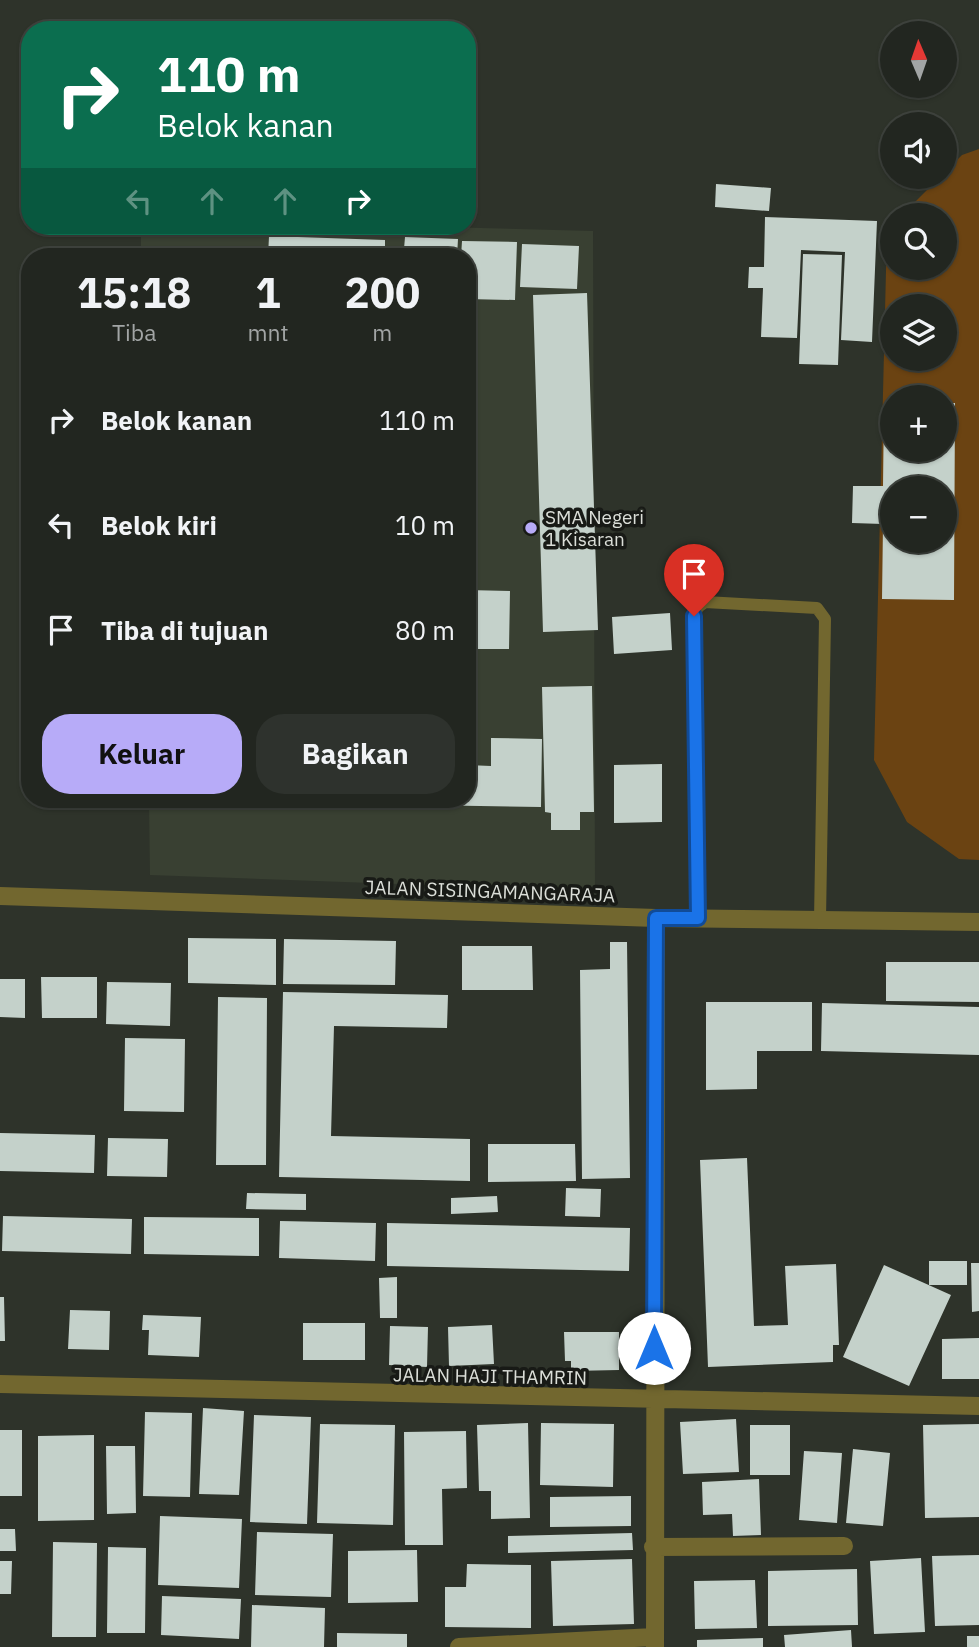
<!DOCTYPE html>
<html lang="id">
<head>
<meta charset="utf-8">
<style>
  body { margin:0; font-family:"IBM Plex Sans",sans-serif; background:#2e322d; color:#f1f3f6; height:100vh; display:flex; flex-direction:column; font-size:26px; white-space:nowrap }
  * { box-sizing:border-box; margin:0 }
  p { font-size:23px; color:#a2a5a5 }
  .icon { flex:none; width:38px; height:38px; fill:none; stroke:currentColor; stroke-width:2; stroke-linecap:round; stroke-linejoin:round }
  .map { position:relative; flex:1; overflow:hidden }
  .details { position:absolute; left:21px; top:248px; width:455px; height:560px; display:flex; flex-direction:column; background:#222620; border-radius:28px; box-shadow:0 2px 5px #0004,0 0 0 2px #3f433e }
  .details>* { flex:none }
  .hud { position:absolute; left:21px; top:21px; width:455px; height:214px; border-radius:28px; box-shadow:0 2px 5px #0004,0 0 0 2px #3f433e; background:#0b6e4f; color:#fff; overflow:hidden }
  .needle { width:46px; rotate:358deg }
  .fabs { position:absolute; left:880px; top:21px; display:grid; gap:14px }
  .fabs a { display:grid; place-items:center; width:77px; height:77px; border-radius:50%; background:#222620; box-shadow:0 2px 5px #0004,0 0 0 2px #3f433e; font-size:35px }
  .pin { position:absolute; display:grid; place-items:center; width:60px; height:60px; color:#fff; margin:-72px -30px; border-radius:50% 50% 50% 0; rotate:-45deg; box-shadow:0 0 7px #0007 }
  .pin .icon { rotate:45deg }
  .me { position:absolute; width:77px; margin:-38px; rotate:0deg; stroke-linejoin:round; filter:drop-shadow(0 0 5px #0008) }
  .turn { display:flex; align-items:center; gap:24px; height:147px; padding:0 21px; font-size:32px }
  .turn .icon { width:91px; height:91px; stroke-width:2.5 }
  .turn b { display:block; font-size:49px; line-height:60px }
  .lanes { display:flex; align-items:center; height:66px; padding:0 21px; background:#0003; justify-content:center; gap:35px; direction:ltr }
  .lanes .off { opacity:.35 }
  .eta { display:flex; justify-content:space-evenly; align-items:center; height:119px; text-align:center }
  .eta b { font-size:42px; font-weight:700; line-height:49px }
  .action { display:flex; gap:14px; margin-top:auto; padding:14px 21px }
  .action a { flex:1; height:80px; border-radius:28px; background:#b7abf8; color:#111; font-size:28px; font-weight:700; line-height:80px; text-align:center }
  .action a+a { background:#2e322d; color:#f1f3f6 }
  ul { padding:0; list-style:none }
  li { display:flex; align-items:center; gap:21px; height:105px; padding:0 21px }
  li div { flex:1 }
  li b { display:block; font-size:26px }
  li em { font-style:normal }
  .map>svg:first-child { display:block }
  .built { fill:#394032 }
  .green { fill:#6b4312; fill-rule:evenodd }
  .building { fill:#c4d1ca; fill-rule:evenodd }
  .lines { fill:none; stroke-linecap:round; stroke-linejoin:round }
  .service { stroke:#72672f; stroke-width:12 }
  .minor { stroke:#72672f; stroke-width:18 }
  .tertiary { stroke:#72672f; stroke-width:18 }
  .route-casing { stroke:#114b97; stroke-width:18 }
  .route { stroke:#1a73e8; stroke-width:12 }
  .poi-dot { fill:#b7abf8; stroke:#181a16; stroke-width:2.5 }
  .labels { text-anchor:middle; stroke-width:7; stroke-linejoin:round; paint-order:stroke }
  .poi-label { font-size:19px; fill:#dbded8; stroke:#181a16; text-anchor:start }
  .street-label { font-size:19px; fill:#dbded8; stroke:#181a16 }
</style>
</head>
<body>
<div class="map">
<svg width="979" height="1647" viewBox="0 0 979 1647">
  <rect width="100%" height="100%" fill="#2e332a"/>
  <!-- built -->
  <path class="built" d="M141,226H404L593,231L595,891L150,875L149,800H467V257H141Z"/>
  <!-- green -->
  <path class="green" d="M979,149V860L959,859L907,822L874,760L887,230L892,224V268H945V215H902L940,177H945V172L962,155ZM892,306H945V359H892ZM892,397H945V450H892ZM892,488H945V541H892Z"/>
  <!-- building -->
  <path class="building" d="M716,184L771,188L769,211L715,207Z
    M765,217L877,221L872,342L841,340L845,252L801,250L797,338L761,337L763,288H748L749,267H764Z
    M269,236L385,240V257H268Z
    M405,237L458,239L457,257H388V248L404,249Z
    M462,241L517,242L515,300L467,299V257H461Z
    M522,244L579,246L577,289L520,287Z
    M803,254L842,255L838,365L799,364Z
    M587,293L598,630L543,632L533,295Z
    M884,403H892V450H945V403H955L954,600L882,599L883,524L852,523L853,486H883ZM892,488H945V541H892Z
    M467,590L510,591L509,649H467Z
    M670,613L672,650L614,654L612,617Z
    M592,686L594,812H580V830H551V813L545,812L542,687Z
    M491,738L542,739L541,807L239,802L467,800V765L491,766Z
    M662,764V822L614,823V765Z
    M188,938L276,939V985L188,983Z
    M284,939L396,941L395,985L283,984Z
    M610,942H627L630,1178L582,1179L580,970L610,969Z
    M462,946H532L533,990H462Z
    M886,962H979V1002L886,1001Z
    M41,977H97V1018H42Z
    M0,979H25V1018L0,1017Z
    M107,982L171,983L170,1026L106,1024Z
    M283,992L448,995L447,1028L334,1026L331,1136L470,1139V1181L279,1177Z
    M218,997L267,998L266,1165H216Z
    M706,1002H812V1051H757V1089L706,1090Z
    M822,1003L979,1007V1055L821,1051Z
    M125,1038L185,1039L184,1112L124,1111Z
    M0,1133L95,1135L94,1173L0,1171Z
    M108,1138L168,1139L167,1177L107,1176Z
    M488,1144H575L576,1181L488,1182Z
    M747,1158L754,1326L788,1325L785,1266L836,1264L839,1345H833V1362L708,1367L700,1160Z
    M566,1188L601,1189L600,1217L565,1216Z
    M247,1193L306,1194V1210L246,1209Z
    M497,1196L498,1212L451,1214V1198Z
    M3,1216L132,1219L131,1254L2,1251Z
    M144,1217L259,1218V1256L144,1254Z
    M280,1221L376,1223L375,1261L279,1258Z
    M387,1223L630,1228L629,1271L387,1266Z
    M929,1261H967V1285H929Z
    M971,1263H979V1311L972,1312Z
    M884,1265L951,1295L909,1386L843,1357Z
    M397,1277V1318H380L379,1278Z
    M0,1297H4L5,1341H0Z
    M70,1310L110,1311L109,1350L68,1349Z
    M143,1315L201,1317L199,1357L148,1355L149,1330H142Z
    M303,1323H365V1360H303Z
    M492,1325L494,1364L449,1366L448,1327Z
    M390,1326L428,1327L427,1367L389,1365Z
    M564,1332H619V1370L571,1371V1361H565Z
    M979,1338V1379H942V1339Z
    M203,1408L244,1411L239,1495L199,1494Z
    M145,1412L192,1413L190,1497L143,1496Z
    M254,1415L311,1417L307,1524L250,1522Z
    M736,1419L739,1472L683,1474L680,1422Z
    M528,1423L530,1518L491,1519V1491H479L477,1425Z
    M541,1423L614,1424L613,1487L540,1485Z
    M320,1424L395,1425L393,1525L317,1523Z
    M979,1424V1517L925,1518L923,1425Z
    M750,1425H790V1475H750Z
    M0,1430H22V1496H0Z
    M466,1431L467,1488L442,1489L443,1545H405L404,1432Z
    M94,1435V1520L38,1521V1436Z
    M106,1446H135L136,1513L107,1514Z
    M853,1449L890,1453L883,1526L846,1523Z
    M804,1451L842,1453L837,1523L799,1520Z
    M759,1479L761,1535L733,1536L732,1514L703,1515L702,1482Z
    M631,1496V1526L550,1527V1497Z
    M160,1516L242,1519L239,1588L158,1585Z
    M0,1529H15L16,1551H0Z
    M257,1532L333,1534L331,1597L255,1595Z
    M632,1533L633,1550L508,1553V1536Z
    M53,1542L97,1543L96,1637H52Z
    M108,1547L146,1548L145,1633H107Z
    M417,1550L418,1602L348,1603V1551Z
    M979,1555V1625L935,1626L932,1556Z
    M921,1558L925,1632L874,1634L870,1561Z
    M632,1559L634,1624L553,1626L551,1561Z
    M0,1561H12L11,1594H0Z
    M467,1564L531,1565V1628L445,1627V1587H466Z
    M857,1569L858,1625L768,1626V1571Z
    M755,1580L757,1628L695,1629L694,1581Z
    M162,1596L241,1599L239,1639L161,1635Z
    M252,1605L325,1608L324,1647H251Z
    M851,1630L852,1647H785L784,1635Z
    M337,1633L407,1634V1647H337Z
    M967,1636H979V1647H967Z
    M763,1638V1647H697V1640Z"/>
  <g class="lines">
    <!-- service -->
    <path class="service" d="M698,918L694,616L698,607L705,602L817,608L825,619L820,920"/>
    <!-- minor -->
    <path class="minor" d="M0,1384L979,1406
      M653,1547L844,1546
      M459,1647L654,1637
      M655,1647L656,918"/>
    <!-- tertiary -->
    <path class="tertiary" d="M0,896L656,918L979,922"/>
  </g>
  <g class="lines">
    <!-- route casing -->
    <g class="route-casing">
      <path id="route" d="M654,1348L656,918H698L694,616"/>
    </g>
    <!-- route -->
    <use href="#route" class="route"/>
  </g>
  <!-- markers -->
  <circle class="poi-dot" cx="531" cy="528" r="7"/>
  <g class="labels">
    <!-- poi labels -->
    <g class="poi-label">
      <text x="545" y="524">SMA Negeri<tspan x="545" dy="22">1 Kisaran</tspan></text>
    </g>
    <!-- street labels -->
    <g class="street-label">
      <text transform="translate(490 891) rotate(2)" y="7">JALAN SISINGAMANGARAJA</text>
      <text transform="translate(490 1376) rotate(1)" y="7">JALAN HAJI THAMRIN</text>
    </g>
  </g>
</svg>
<div class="fabs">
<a><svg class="needle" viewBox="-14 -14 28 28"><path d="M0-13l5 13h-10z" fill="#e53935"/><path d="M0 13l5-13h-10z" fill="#a2a5a5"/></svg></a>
<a><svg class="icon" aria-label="sound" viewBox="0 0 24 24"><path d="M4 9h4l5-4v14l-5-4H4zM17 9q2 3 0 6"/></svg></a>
<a><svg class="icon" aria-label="search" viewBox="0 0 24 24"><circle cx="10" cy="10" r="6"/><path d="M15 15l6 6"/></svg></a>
<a><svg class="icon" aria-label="layers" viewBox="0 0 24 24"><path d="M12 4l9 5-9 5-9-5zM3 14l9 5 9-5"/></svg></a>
<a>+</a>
<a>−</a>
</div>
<div class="pin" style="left:694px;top:616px;background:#d93025"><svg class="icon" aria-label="arrive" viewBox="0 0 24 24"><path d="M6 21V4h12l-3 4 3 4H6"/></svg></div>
<svg class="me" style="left:654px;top:1348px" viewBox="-20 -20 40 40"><circle r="19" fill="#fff"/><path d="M0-13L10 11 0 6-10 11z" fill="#1a73e8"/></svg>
<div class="hud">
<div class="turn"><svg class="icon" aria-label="right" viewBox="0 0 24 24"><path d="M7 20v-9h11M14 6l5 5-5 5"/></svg><div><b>110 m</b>Belok kanan</div></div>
<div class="lanes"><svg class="icon off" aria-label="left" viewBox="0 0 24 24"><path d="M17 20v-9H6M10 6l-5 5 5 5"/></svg><svg class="icon off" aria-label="ahead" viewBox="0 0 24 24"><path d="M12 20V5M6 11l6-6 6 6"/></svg><svg class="icon off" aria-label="ahead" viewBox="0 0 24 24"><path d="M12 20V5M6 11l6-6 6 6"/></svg><svg class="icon" aria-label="right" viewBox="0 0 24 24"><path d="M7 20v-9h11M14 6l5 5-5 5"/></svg></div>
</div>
<section class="details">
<div class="eta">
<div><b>15:18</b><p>Tiba</p></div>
<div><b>1</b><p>mnt</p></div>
<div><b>200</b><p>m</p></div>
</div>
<ul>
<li><svg class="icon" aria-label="right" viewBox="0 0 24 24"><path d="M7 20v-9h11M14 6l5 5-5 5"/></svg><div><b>Belok kanan</b></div><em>110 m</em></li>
<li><svg class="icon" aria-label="left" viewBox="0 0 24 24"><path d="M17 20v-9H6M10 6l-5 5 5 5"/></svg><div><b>Belok kiri</b></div><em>10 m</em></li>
<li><svg class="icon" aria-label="arrive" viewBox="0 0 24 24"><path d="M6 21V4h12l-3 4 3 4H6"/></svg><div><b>Tiba di tujuan</b></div><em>80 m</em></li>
</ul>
<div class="action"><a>Keluar</a><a>Bagikan</a></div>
</section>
</div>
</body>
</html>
